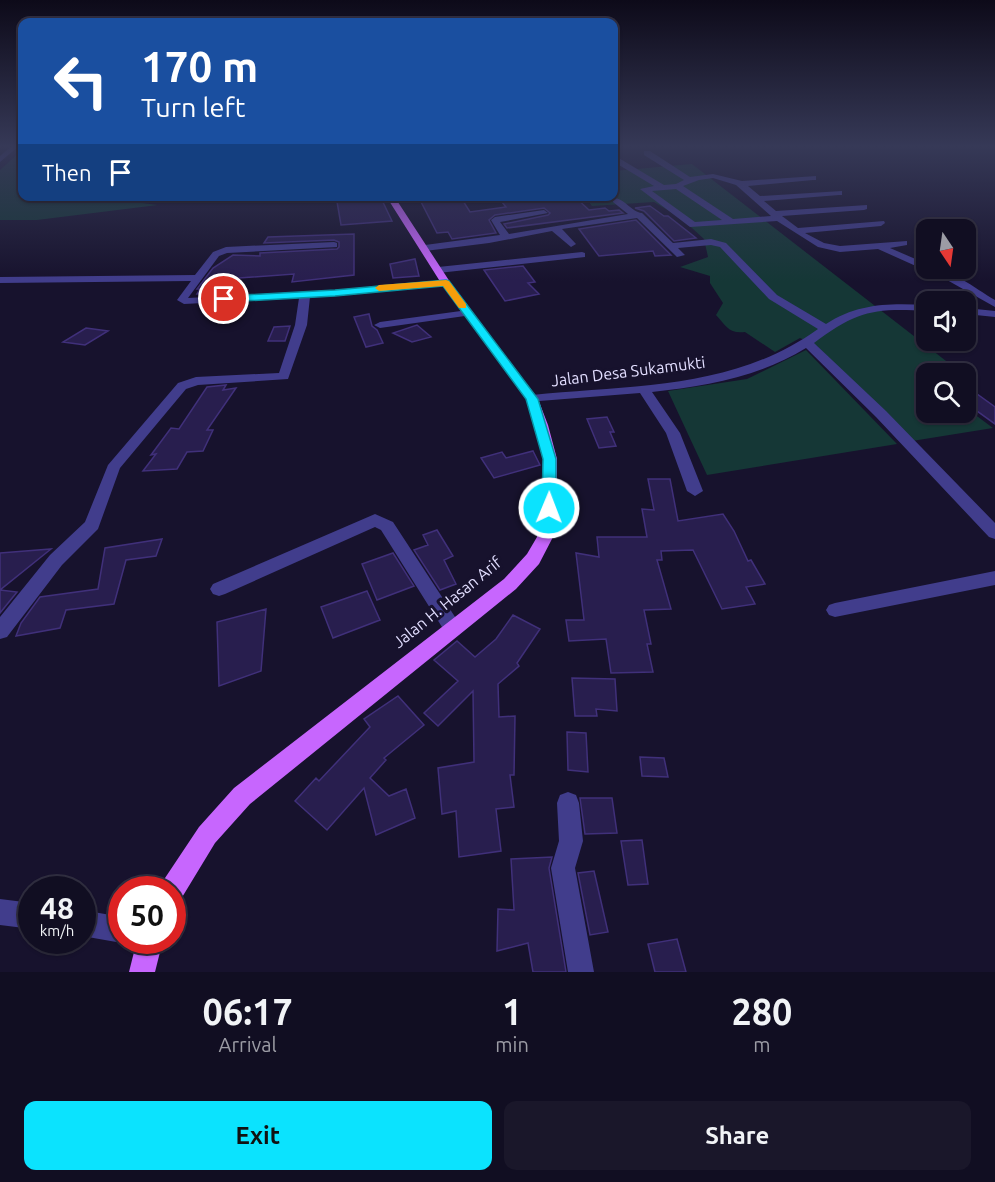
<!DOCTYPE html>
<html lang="en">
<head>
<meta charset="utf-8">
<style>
  body { margin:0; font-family:Ubuntu,sans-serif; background:#1a172a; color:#f1f3f6; height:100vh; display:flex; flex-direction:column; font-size:22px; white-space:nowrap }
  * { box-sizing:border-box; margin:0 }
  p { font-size:20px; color:#9c9ca5 }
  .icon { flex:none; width:33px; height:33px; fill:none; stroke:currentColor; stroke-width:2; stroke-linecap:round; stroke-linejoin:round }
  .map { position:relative; height:972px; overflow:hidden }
  .drawer { display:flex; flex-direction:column; background:#110e22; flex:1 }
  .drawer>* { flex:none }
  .guide { position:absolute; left:18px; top:18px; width:600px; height:183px; border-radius:12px; box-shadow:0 2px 4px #0004,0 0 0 2px #302e40; background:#1a4fa0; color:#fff; overflow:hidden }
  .needle { width:39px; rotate:167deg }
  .tools { position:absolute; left:916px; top:219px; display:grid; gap:12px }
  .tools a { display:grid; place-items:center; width:60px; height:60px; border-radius:12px; background:#110e22; box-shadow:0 2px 4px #0004,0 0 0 2px #302e40; font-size:30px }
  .speed { position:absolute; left:18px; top:876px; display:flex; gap:12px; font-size:30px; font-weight:700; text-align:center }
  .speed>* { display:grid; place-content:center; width:78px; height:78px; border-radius:50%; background:#110e22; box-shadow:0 2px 4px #0004,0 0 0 2px #302e40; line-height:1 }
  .speed small { font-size:15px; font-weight:400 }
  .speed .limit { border:9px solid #d22; background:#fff; color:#111 }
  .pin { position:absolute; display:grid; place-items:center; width:51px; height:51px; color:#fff; margin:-26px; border:3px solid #fff; border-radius:50%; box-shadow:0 2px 6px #0007 }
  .me { position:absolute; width:66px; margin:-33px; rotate:1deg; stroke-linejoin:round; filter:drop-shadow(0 0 4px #0008) }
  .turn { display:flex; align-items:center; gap:21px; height:126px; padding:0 24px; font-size:27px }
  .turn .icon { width:78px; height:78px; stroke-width:2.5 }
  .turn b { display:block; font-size:42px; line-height:51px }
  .then { display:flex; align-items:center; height:57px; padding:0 24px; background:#0003; gap:12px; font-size:22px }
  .eta { display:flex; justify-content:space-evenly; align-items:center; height:102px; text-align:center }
  .eta b { font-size:36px; font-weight:600; line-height:42px }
  .cta { display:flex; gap:12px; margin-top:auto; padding:12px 24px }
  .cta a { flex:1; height:69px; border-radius:12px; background:#0be3fe; color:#111; font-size:24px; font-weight:600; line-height:69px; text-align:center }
  .cta a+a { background:#1a172a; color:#f1f3f6 }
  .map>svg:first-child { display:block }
  .green { fill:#153736 }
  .building { fill:#281e4e; stroke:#40307a; stroke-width:1.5 }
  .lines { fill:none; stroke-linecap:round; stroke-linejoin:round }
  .minor { fill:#413d8c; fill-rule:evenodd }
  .major { fill:#c766fe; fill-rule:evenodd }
  .route { fill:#0be3fe; stroke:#0794a5; stroke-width:1.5 }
  .slow { fill:#f59e0b }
  .labels { text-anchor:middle; stroke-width:6; stroke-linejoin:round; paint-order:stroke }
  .street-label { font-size:16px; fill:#e2deff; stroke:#17122d }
</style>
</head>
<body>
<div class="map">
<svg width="995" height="972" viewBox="0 0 995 972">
  <rect width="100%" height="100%" fill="#17122d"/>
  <!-- green -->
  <path class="green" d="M22,150V196L103,197L101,198L158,205L37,220H0V170Z
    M692,164L959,371L927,374V412H966V408L993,428L912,441L817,346L800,338L775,352L745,332C729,334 726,326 716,315L723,303L710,283V276L680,267L708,257L704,239L681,218L654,202L592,206L585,197L614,196V171Z
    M806,350L897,444L707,475L668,391L747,379Z"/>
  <!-- building -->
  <path class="building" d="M336,196H380L392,221L341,225Z
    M418,196H460L470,212L506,207L502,202L543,196H574L589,210L605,208L609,211L619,210L623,213L507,228L504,224L548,215L550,213L544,208L495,215L489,220L496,233L452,239L448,232L437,233Z
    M650,206L664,216H668L696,238L674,241L644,211L635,208Z
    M636,220L671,255L655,256L653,251L599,256L579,229Z
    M354,234V275L292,282L294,274L239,278L231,292L197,294L200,289H197L213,268L233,255L260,256V253L337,249L339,247V242L334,240L264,243L268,237Z
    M415,259L419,276L393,278L390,264Z
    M523,266L535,282L528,283L539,294L505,301L484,270Z
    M369,314L372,326L377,330L383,343L366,347L354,317Z
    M417,325L431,337L412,342L393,333Z
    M290,326L285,341H268L274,327Z
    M86,328L108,331L85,345L63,342Z
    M226,385L223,390L236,388L207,430H213L203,451L187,452L177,469L143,471L156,454L151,455L171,428L179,429L207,387Z
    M966,386L995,407V424L966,403Z
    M607,417L614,432H610L616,446L599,448L587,419Z
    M533,451L540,465L494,478L481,458L502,452L506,458Z
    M648,479H670L678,521L723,514L734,531L748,561L751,560L765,584L746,587L755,604L722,609L693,550L661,551L662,560H657L671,609L644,610L651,644H647L653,672L611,673L606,639L569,641L566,620H584L576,553L599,557L597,537H647L642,509L654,510Z
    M437,530L453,556L444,560L456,584L440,590L414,550L428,545L423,535Z
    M162,539L156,556L126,560L114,604L66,610L60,628L16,636L21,623L40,597L98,589L105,548Z
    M51,549L0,590V553Z
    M393,553L414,586L377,600L362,564Z
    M0,590L17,592L0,613Z
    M367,591L380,620L333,638L321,607Z
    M266,609L261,671L219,686L217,622Z
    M513,615L540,629L517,663L519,666L498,684L499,717L515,716L514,775H510L514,807L496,809L501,851L459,857L456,811L442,814L438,768L474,762L473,691L438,726L424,713L458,681L434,660L457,641L475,657L496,639Z
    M572,678L615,679L617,711L596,709L597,716H575Z
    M398,696L424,725L384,758L386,760L370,778L389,796L406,789L415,818L376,835L364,788L327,830L295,801L316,778L319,781L370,727L364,719Z
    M567,732L586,733L588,772L568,770Z
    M640,757L664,758L668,777L642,776Z
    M580,798H612L617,833L585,834Z
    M642,840L648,884L628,885L621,841Z
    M552,857L549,868L566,972H533L528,943L497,951L498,909L514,910L511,859Z
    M594,871L608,932L590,935L578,873Z
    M677,939L686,972H655L648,944Z"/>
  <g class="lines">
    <!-- minor -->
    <path class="minor" d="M13,145H20L0,162V156Z
      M644,151H650L690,177L713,174L742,181L816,176V180H813L748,186L760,196L842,191V195H839L764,201L776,211L867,205V209L864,210L782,216L798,228L884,221L885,223L881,226L805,233L824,243L840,246L907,241V245L890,248L927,264V268C951,268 974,288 995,300V307L947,280L878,249L840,252L818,247L777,221L690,227L640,189L654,186L614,162V157H617L664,185L676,184L684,180L644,155ZM713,178L736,185L771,216L733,219L683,186L699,180ZM676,189L722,220L695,222L652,191Z
      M613,198C625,198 631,212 642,213L673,243L711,239L726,243L777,295L826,324C858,303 890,303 927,305V311C873,308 857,311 814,343L886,411L995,523V539L989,537L876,417L806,348C759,377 706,386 652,392L680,433L703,491L695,496L687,491L666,433L640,393L527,402L526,399L532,395C632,385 733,390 818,329L769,299L720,247L711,245L678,248L685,255L677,257L637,218L562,229L576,244L571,247L552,231L489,243L425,251L420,248L425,245L500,235L491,220L495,217L544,210L548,213L500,222L509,234L628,214L613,202Z
      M334,242L337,243V247L227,253L219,256L188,298L335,290L446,280L451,283L446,286L310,297L307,325L288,379L198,385L186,389L120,468L98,529L62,565L7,637L0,639V617L50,555L85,522L108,465L178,383L196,377L279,373L295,325L299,298L184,304L177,300L191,281L0,283V277L195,275L213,252L226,247Z
      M582,252L585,253V257L438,273L433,270L438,267Z
      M966,308L995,311V317L966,314Z
      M468,310L473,313L472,315L380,328L374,325L380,322Z
      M375,514L393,522L459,623L462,629L459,635L453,637L447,635L381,530L375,527L225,594L219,596L213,594L210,589L213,584Z
      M995,571V585L835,617L829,615L826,610L829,605L835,603Z
      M568,792L576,795L579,803L583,841L575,868L594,972H568L551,868L559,841L557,803L560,795Z
      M0,899L32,903V929L0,925Z
      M82,910L122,917V940H127L122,943L82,936Z"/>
    <!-- major -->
    <path class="major" d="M386,196H394L450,282L538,399L548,425L557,459V508L553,537L539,564L516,589L250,804L215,843L181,899L172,902V890H160L163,881L199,827L234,788L504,579L527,554L537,537L541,508L543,459L534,425L526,399L441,283Z
      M137,940H163L155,972H129Z"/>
  </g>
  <!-- sky -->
  <linearGradient id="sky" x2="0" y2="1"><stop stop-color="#0d0a19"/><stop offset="0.52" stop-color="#363957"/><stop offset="1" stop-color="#363957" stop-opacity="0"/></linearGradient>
  <rect width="995" height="281" fill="url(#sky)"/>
  <!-- route -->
  <path class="route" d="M446,280L449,281L538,399L556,459V508L554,511L549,513L542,508L543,459L526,399L443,286L335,296L224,302L219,299L224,296L335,290Z"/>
  <!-- slow -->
  <path class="slow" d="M446,280L449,281L466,304V308H459L443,286L379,291L375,288L379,285Z"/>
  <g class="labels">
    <!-- street labels -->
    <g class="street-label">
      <text transform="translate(628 371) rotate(-7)" y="6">Jalan Desa Sukamukti</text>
      <text transform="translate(447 602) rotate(-39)" y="6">Jalan H. Hasan Arif</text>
    </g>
  </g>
</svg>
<div class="tools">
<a><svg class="needle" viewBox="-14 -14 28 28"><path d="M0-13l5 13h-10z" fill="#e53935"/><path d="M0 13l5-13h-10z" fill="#9c9ca5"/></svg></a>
<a><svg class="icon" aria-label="sound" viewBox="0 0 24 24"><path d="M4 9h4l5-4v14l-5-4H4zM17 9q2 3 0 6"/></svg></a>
<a><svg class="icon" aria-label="search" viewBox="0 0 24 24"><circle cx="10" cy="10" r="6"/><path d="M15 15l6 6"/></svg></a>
</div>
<div class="speed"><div>48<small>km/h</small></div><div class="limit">50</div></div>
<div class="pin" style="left:224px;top:299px;background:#d93025"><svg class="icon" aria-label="arrive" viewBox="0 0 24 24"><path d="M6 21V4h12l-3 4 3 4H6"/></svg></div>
<svg class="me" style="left:549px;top:508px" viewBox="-20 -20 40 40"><circle r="17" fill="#0be3fe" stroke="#fff" stroke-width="3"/><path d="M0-11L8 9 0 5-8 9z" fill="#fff"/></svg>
<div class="guide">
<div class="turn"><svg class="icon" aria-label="left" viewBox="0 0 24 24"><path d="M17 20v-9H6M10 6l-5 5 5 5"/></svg><div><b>170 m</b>Turn left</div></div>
<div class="then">Then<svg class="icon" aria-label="arrive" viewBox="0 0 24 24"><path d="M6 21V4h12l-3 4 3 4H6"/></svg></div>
</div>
</div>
<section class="drawer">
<div class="eta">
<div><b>06:17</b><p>Arrival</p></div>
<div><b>1</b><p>min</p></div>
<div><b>280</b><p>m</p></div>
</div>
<div class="cta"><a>Exit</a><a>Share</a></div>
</section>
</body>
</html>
